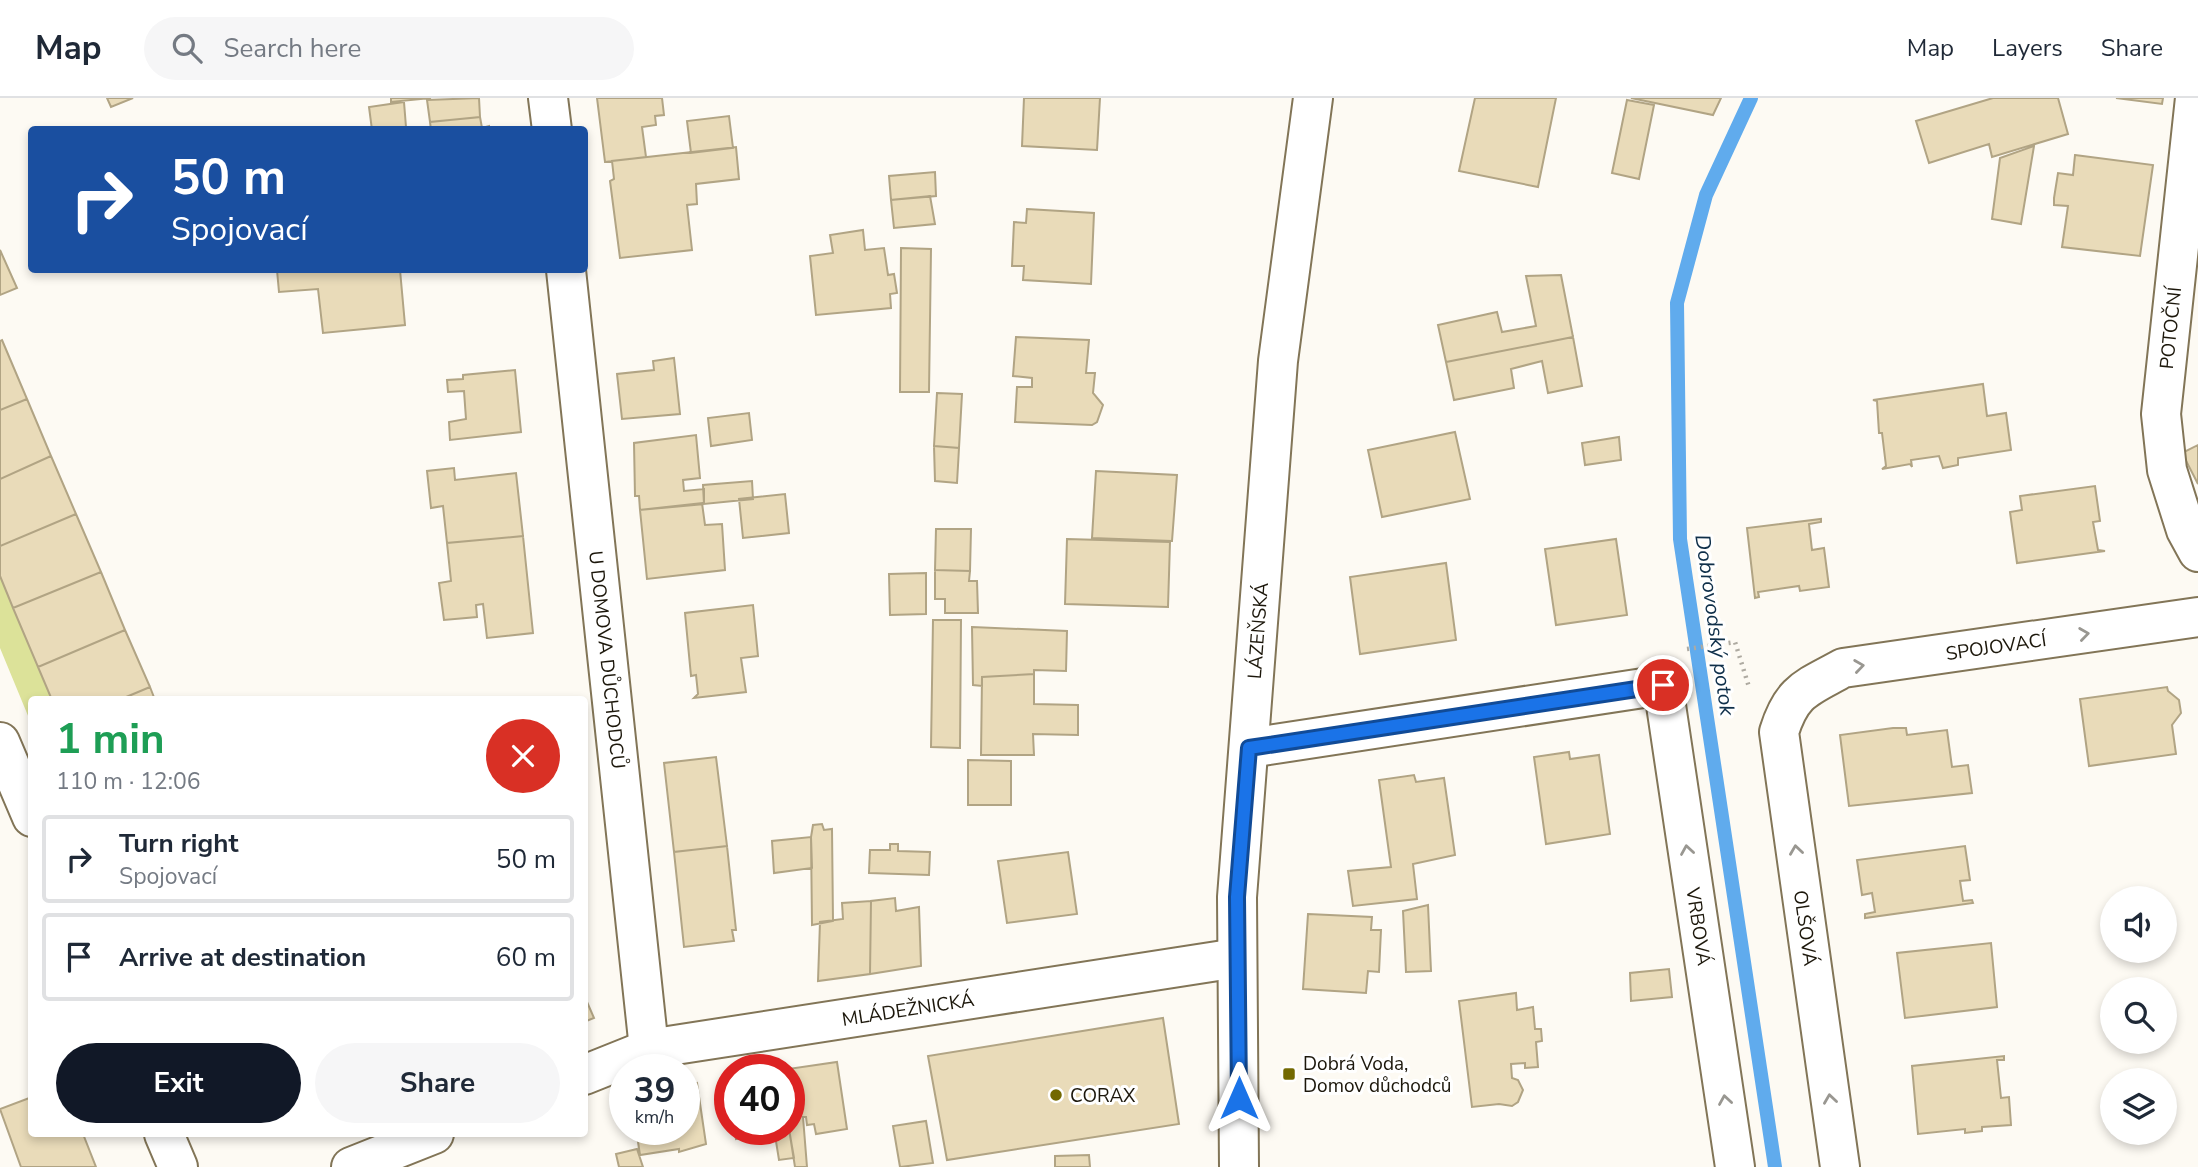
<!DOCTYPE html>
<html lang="en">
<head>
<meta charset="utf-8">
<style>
  body { margin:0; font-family:"Nunito Sans",sans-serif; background:#f6f6f7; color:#1f2937; height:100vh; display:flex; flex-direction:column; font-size:26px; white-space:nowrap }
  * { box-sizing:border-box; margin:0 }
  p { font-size:23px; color:#747a83 }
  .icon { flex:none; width:38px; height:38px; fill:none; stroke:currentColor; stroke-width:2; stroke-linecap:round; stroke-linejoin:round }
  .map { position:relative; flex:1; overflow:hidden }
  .drawer { position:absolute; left:28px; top:598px; width:560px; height:441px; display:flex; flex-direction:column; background:#fff; border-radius:7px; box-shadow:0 4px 10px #0003 }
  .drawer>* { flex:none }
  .hud { position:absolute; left:28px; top:28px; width:560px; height:147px; border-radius:7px; box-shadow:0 4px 10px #0003; background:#1a4fa0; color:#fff; overflow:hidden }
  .tools { position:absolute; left:2100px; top:788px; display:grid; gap:14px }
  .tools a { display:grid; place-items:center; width:77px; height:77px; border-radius:50%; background:#fff; box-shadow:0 4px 10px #0003; font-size:35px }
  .speed { position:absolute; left:609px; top:956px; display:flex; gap:14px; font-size:35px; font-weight:700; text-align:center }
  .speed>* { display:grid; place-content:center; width:91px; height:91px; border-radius:50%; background:#fff; box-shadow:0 4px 10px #0003; line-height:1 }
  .speed small { font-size:18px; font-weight:400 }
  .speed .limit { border:10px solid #d22; background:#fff; color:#111 }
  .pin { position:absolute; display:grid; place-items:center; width:60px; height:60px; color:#fff; margin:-30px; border:4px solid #fff; border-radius:50%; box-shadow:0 2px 7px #0007 }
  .me { position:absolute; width:77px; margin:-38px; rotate:0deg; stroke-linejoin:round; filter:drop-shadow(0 0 5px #0008) }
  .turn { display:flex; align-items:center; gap:24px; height:147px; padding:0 28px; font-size:32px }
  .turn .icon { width:91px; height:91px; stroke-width:2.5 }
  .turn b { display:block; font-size:49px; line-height:60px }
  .round { display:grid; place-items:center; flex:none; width:74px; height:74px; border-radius:37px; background:#f6f6f7 }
  .overview { display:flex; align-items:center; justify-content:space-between; height:119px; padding:0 28px }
  h1 { font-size:42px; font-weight:700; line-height:52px; color:#1e9e55 }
  .primary-button { display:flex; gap:14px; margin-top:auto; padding:14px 28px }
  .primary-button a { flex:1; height:80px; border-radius:42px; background:#111827; color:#fff; font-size:28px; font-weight:700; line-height:80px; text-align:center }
  .primary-button a+a { background:#f6f6f7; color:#1f2937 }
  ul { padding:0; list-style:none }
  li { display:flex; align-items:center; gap:21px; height:88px; margin:0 14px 10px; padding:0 14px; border:4px solid #e0e1e3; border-radius:7px }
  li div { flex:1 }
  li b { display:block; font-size:26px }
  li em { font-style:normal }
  header { display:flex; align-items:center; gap:42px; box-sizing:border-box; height:98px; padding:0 35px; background:#fff; border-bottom:2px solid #e0e1e3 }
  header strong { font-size:33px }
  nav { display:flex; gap:38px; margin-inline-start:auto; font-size:24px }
  .search { width:490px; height:63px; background:#f6f6f7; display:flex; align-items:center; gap:18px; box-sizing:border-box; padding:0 24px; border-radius:38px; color:#747a83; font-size:26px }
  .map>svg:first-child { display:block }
  .green { fill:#dce299 }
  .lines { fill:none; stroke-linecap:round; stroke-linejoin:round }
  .stream { stroke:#60abed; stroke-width:14 }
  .building { fill:#e9dbb9; stroke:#b1a484; stroke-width:2 }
  .minor-casing { stroke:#827557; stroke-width:42 }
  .path { stroke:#aeaaa1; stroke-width:4.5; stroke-dasharray:2 5; stroke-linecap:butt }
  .minor { stroke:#fff; stroke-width:38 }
  .oneway { stroke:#999791 }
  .route-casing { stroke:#114b97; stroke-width:18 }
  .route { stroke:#1a73e8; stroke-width:12 }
  .poi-dot { fill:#736901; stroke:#fff; stroke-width:2.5 }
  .labels { text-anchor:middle; stroke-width:6; stroke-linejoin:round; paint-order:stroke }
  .street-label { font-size:19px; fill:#1c170b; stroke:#fff }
  .poi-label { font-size:19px; fill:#1c170b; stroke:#fff; text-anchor:start }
  .water-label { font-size:21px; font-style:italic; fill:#0f2f49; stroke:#fff }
</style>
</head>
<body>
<header>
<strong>Map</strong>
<div class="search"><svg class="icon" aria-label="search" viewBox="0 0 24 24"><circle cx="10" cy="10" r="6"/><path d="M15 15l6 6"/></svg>Search here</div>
<nav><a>Map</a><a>Layers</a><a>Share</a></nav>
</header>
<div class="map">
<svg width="2198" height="1069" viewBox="0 0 2198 1069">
  <rect width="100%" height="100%" fill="#fdfaf3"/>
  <!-- green -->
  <path class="green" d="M0,478L52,602H32L31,625L0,550Z"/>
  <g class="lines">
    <!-- stream -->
    <path class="stream" d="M1751,0L1706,97L1677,205L1680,441L1775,1069"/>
  </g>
  <!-- building -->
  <path class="building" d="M107,0H133L111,9Z
    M391,0H431L391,4Z
    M479,0L480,19L430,24L427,2Z
    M597,0H662L664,17L655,18L656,27L642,29L646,59L605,64Z
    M1024,0H1100L1097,52L1022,48Z
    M1475,0H1556L1538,89L1459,73Z
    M1631,0H1721L1713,17Z
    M1993,0H2058L2068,36L1992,59L1989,46L1929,65L1916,23Z
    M2116,0H2163L2162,6Z
    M1627,2L1654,7L1639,81L1612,75Z
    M404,4L406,29L372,32L369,9Z
    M729,18L733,50L691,55L687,23Z
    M480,19L482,30L489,28V32H431L430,24Z
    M2034,48L2021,126L1992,121L2000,60Z
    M736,49L739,81L696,86L697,106L687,107L692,152L620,160L610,83L614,81L612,63Z
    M2075,57L2153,67L2140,158L2062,149L2068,108L2054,107V100L2058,75L2073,77Z
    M935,74L936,98L891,102L889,78Z
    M930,98L935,126L894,130L891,102Z
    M1027,111L1094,115L1091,186L1023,182L1024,168H1012L1014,124L1026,125Z
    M863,132L865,152L884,150L888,177L894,176L897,195L890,196L891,210L816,217L810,158L833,155L830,137Z
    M901,150L931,151L929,294H900Z
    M0,152L17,190L0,197Z
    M277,172H400L405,227L323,235L318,191L279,194Z
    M1561,177L1573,239L1446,264L1438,227L1497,214L1502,234L1536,228L1526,178Z
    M1016,239L1089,242L1086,275H1095L1093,295L1103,307L1097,324L1092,327L1015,324L1017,289H1032V280L1013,278Z
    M1573,239L1582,288L1548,295L1542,263L1511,271L1514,290L1454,302L1446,264Z
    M2,242L27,301L0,312V243Z
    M674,260L680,316L622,321L617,276L654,272L653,263Z
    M515,272L521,334L450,342L449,324L466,321L464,293L448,294L447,282L463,281V277Z
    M1983,286L1987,318L2006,315L2011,352L1958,360V367L1943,370L1939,358L1911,362L1912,369L1910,366L1882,371L1886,368L1882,335H1879L1877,303L1873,302Z
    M937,295L962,296L959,350L934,348Z
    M27,301L51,358L0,381V312Z
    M749,315L752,342L711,348L708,320Z
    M1455,334L1470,401L1382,419L1368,352Z
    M696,337L700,380L683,382L684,393L704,391V406L640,412L639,398H635L634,345Z
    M1619,339L1621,362L1585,367L1582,345Z
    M2198,347V386L2182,355Z
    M934,348L959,350L957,385L935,383Z
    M51,358L76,416L0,448V381Z
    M454,370L455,382L516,375L523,438L447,445L443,408L431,410L427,373Z
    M1096,373L1177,377L1172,443L1092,440Z
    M752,383L753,401L704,406L703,387Z
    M2095,388L2100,423L2093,424L2098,452L2105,453L2017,465L2010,414L2022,412L2020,398Z
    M785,396L789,435L743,440L739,401Z
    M702,405L705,427L722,426L725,472L647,481L640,412Z
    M76,416L101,474L13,510L0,478V448Z
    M1821,421V424L1809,426L1812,452L1824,450L1829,489L1800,493L1799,488L1758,494L1759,499L1755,500L1747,430Z
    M936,431H971L970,473L935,472Z
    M523,438L533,535L487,540L483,506L476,507L477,519L444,522L439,485L451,483L447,445Z
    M1067,441L1170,444L1168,509L1065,506Z
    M1616,441L1627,517L1556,527L1545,451Z
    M1446,465L1456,542L1360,556L1350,479Z
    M935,472L970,473L969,483H977L978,515H945V501H935Z
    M101,474L125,532L38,569L13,510Z
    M926,475V516L890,517L889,476Z
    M753,507L758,558L741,560L746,594L694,600L698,596L696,577L691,578L685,515Z
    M933,522H961L960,650L931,649Z
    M972,529L1067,533L1066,573L1034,572V576L982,579V588L973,587Z
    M125,532L150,589L119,602H52L38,569Z
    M1034,576V606L1078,607V637L1033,636L1034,657H981L982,579Z
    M150,589L155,602H119Z
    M2167,589L2168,593L2179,602L2181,615L2172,627L2176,656L2089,668L2080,601Z
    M1893,630H1906L1907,637L1947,632L1952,669L1968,667L1972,695L1849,708L1840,637Z
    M1569,654L1570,661L1599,657L1610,736L1546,746L1534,659Z
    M716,659L727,748L674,754L664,665Z
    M968,662L1011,663V707H968Z
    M1414,677L1416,684L1444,680L1455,757L1413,766L1417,801L1353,808L1348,773L1391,769L1379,682Z
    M822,726L824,732L832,731L833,823L812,827L811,739L813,727Z
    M811,739L812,770L774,775L772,743Z
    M890,746H898V753L930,754L929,777L869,775L870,752H890Z
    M727,748L736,832H732L734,843L684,849L674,754Z
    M1965,748L1970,782L1960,783L1963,803L1972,802L1973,805L1865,820V816L1875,814L1872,795L1862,797L1857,762Z
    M1068,754L1077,816L1007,825L998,763Z
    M895,800L896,813L919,809L921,868L870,876L871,803Z
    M871,803L870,876L818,883L820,824L843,821L842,805Z
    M1428,807L1431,873L1406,874L1403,813Z
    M1308,816L1372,819L1371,832H1381L1379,874L1368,873L1366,895L1303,891Z
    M1991,845L1997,909L1905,920L1897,855Z
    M1669,871L1672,899L1631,903L1630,875Z
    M1516,895L1517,912L1533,909L1535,931H1541L1542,943L1536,944L1538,969L1525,970V965L1511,966L1512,980L1518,982L1523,992L1518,1004L1512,1008L1499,1006L1472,1009L1459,903Z
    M584,897L594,920L584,924Z
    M1163,920L1179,1026L947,1062L928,958Z
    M2004,958V962H1997L2001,1000L2009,999L2011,1027L1982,1029V1033L1965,1035V1031L1918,1036L1912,968Z
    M837,964L847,1031L816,1036L814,1026L807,1027L806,1019H803L807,1069H795L789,1031L788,971Z
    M730,980V1030H728L721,981Z
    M697,985L706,1046L679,1054V1051L640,1057L636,1031H684V987Z
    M32,999V1036H83L96,1069H21L0,1011Z
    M926,1023L933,1065L900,1069L893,1028Z
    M734,1031H762L763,1036L736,1041Z
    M774,1031H789L794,1060L779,1062Z
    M637,1051L643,1069H619L616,1056Z
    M1089,1057L1090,1069H1055V1058Z"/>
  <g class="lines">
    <!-- minor casing -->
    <g class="minor-casing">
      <g id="minor">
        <path d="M548,0L552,32"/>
        <path d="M2195,0L2161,316L2167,372L2186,432L2198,454"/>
        <path id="s1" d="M566,172L649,951"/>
        <path d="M0,644L32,719"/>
        <path id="s2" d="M1249,650L1663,587L1735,1069"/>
        <path id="s3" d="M584,977L649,951L1237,860"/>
        <path d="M164,1036L178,1069"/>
        <path d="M351,1069L434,1036"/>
        <path id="s4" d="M1239,1069L1237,799L1278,263L1313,0"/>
        <path id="s5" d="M1840,1069L1779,634C1792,592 1807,590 1843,570L2198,519"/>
      </g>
    </g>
    <!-- path -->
    <path class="path" d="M1687,551L1735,544L1749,589"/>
    <!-- minor -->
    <use href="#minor" class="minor"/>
  </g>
  <!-- one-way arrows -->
  <defs><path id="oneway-chevron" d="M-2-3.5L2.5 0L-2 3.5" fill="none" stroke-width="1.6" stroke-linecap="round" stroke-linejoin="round" transform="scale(1.75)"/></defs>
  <g class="oneway">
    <use href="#oneway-chevron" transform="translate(2084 536) rotate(-8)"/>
    <use href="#oneway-chevron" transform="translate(1859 568) rotate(-8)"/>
    <use href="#oneway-chevron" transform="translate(1687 752) rotate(-99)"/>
    <use href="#oneway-chevron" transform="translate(1796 752) rotate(-98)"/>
    <use href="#oneway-chevron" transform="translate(1830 1001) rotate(-98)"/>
    <use href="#oneway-chevron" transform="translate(1725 1002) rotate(-99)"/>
  </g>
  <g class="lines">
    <!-- route casing -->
    <g class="route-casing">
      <path id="route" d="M1239,1000L1237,799L1249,650L1663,587"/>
    </g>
    <!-- route -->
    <use href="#route" class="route"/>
  </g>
  <!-- markers -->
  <g class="poi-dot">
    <rect x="1282" y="969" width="14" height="14" rx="3.5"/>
    <circle cx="1056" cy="997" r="7"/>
  </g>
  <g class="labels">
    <!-- street labels -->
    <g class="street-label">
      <text transform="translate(2170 230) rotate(-84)" y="7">POTOČNÍ</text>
      <text dy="7" stroke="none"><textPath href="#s4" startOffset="537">LÁZEŇSKÁ</textPath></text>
      <text dy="7" stroke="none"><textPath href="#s5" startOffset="688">SPOJOVACÍ</textPath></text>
      <text dy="7" stroke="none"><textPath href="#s1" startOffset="392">U DOMOVA DŮCHODCŮ</textPath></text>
      <text dy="7" stroke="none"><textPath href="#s2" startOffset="663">VRBOVÁ</textPath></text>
      <text transform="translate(1806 830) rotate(82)" y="7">OLŠOVÁ</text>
      <text dy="7" stroke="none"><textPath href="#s3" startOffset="332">MLÁDEŽNICKÁ</textPath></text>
    </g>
    <!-- poi labels -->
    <g class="poi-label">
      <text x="1303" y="972">Dobrá Voda,<tspan x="1303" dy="22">Domov důchodců</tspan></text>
      <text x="1070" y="1004">CORAX</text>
    </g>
    <!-- water labels -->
    <g class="water-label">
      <text transform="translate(1715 527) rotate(82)" y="7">Dobrovodský potok</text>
    </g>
  </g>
</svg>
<div class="tools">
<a><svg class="icon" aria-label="sound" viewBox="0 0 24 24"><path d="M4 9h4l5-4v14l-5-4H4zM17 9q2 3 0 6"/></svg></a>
<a><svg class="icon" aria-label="search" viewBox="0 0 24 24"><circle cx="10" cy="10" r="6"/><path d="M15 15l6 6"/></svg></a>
<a><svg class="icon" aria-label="layers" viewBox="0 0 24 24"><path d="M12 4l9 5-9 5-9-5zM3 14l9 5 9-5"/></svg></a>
</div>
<div class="speed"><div>39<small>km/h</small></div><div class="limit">40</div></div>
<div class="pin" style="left:1663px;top:587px;background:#d93025"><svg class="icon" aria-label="arrive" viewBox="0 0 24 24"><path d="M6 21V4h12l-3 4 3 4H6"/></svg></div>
<svg class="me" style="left:1239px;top:1000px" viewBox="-20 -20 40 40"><path d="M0-17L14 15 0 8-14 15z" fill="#1a73e8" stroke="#fff" stroke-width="4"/></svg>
<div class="hud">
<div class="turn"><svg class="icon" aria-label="right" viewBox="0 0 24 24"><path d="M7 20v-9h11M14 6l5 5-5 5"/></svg><div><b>50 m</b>Spojovací</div></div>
</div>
<section class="drawer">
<div class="overview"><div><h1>1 min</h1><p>110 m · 12:06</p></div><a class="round" style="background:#d93025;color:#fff"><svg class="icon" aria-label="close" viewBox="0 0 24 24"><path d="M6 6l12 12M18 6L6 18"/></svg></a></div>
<ul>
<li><svg class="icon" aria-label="right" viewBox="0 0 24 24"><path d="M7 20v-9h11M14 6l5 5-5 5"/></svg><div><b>Turn right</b><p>Spojovací</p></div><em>50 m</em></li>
<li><svg class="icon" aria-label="arrive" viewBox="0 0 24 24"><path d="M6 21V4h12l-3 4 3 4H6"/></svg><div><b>Arrive at destination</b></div><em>60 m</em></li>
</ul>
<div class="primary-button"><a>Exit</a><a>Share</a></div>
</section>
</div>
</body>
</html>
